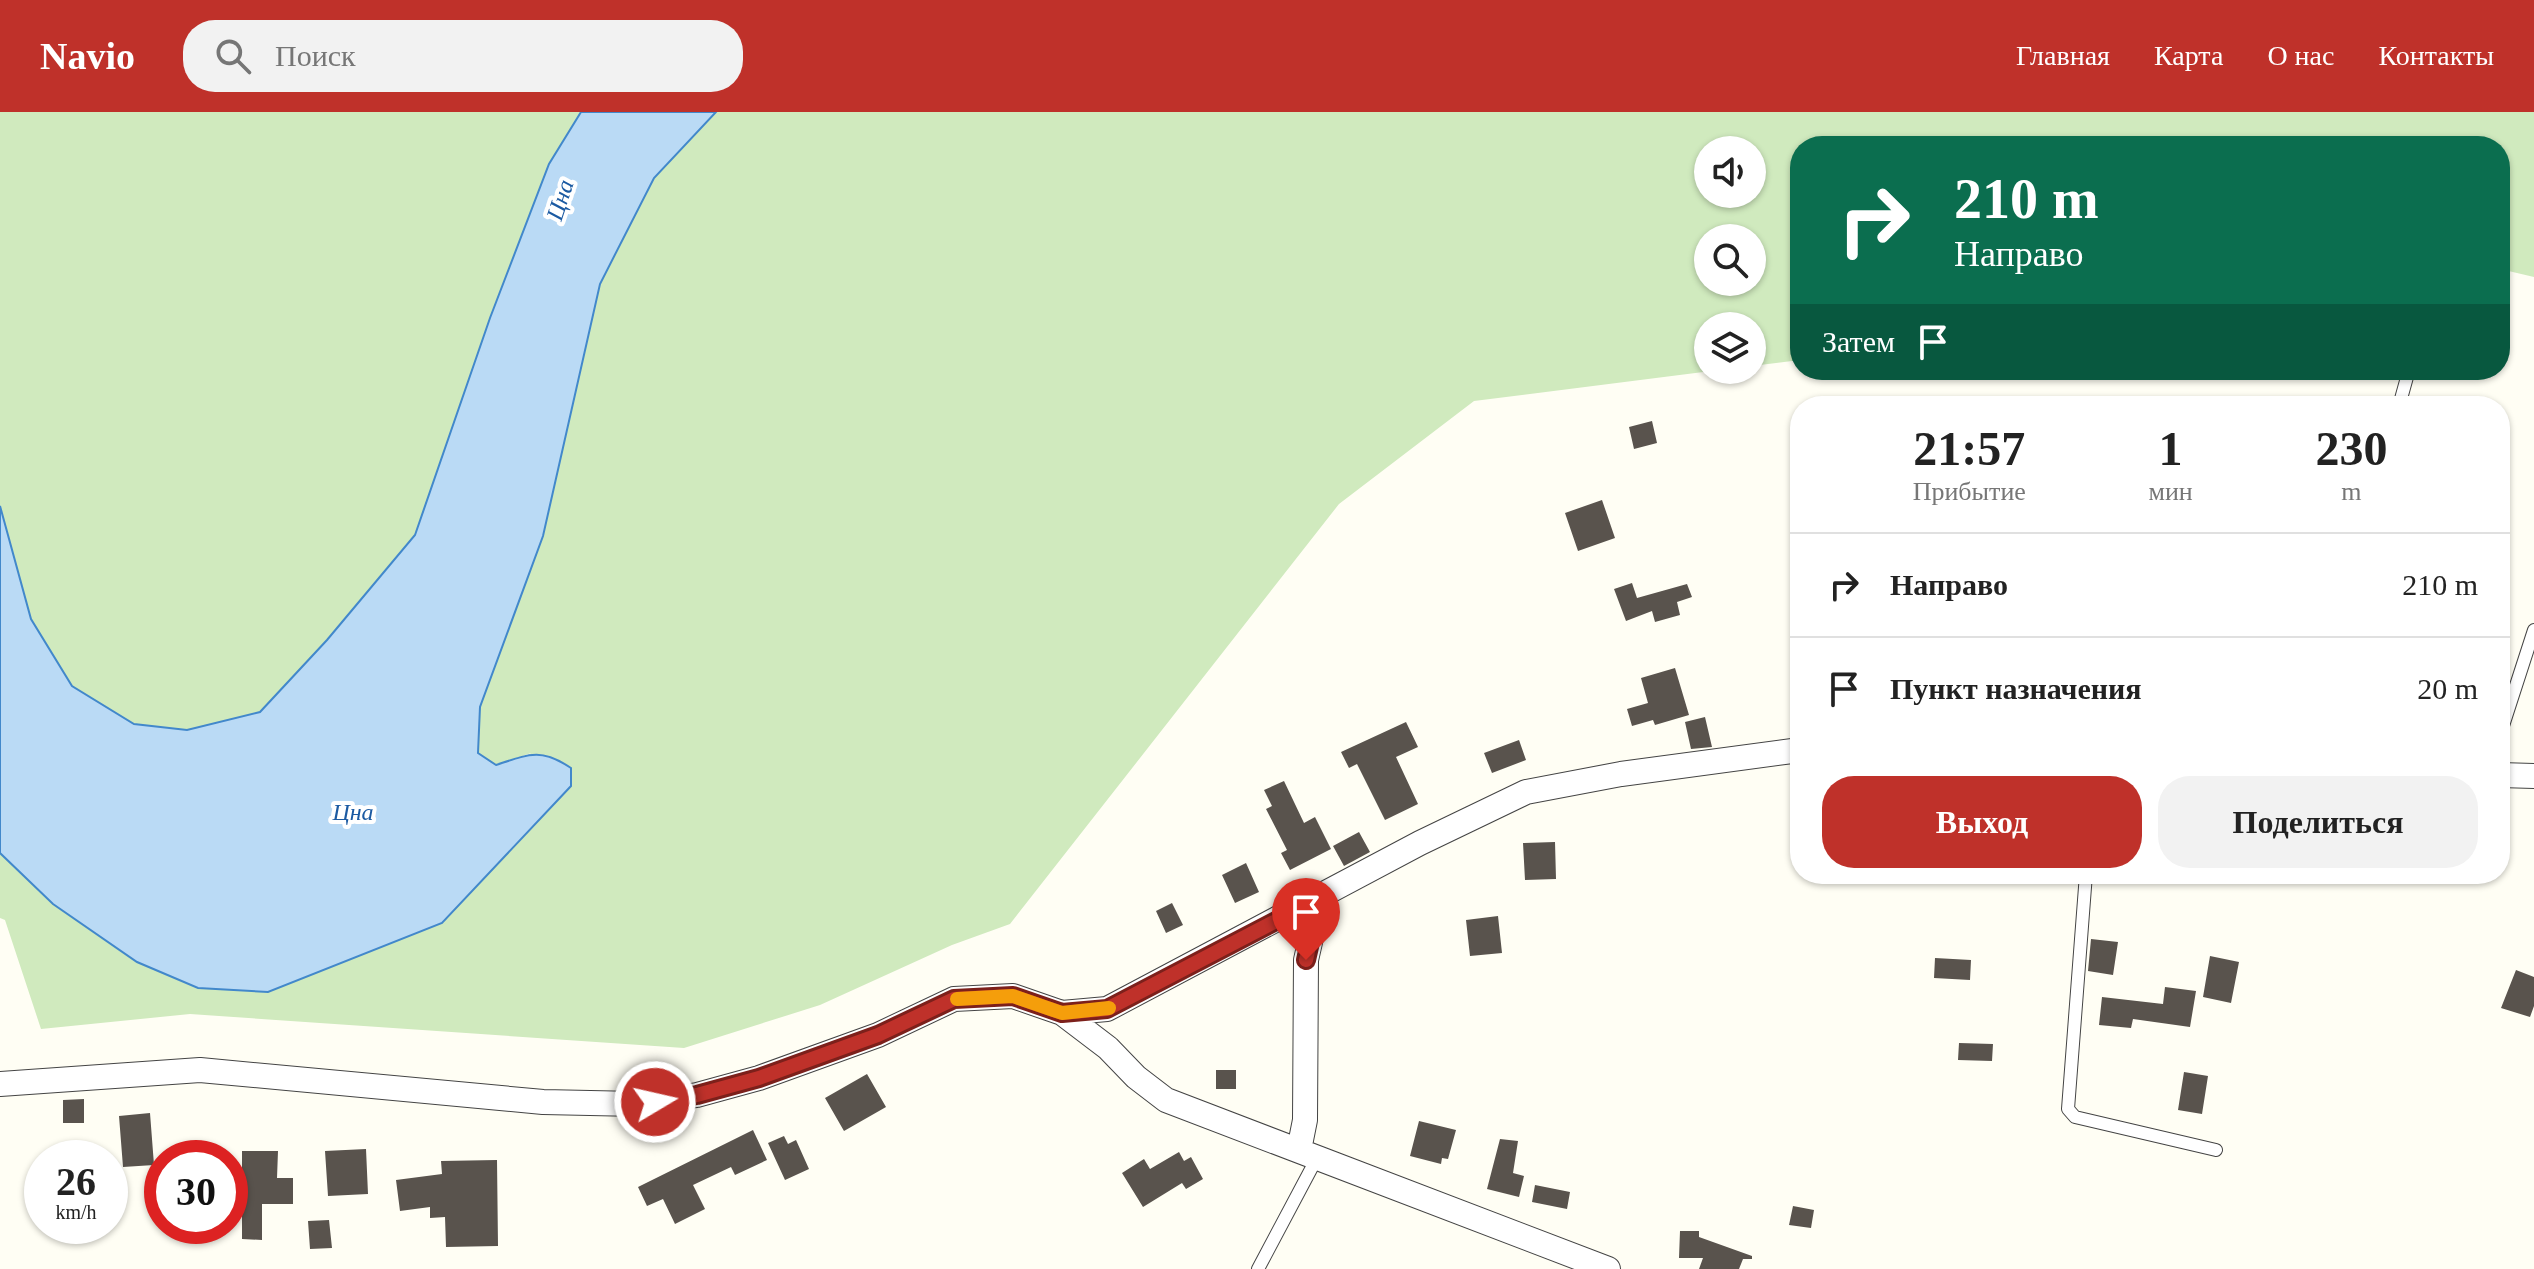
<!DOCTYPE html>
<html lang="ru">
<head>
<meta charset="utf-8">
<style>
  body { margin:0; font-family:Georgia,serif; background:#f2f2f2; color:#222; height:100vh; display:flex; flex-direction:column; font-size:30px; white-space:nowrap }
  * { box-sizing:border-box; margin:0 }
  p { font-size:26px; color:#767676 }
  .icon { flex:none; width:44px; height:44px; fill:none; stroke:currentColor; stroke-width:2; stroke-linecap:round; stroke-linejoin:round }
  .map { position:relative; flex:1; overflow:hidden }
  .panel { position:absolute; left:1790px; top:284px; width:720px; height:488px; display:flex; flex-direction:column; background:#fff; border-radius:32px; box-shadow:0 2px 6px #0004 }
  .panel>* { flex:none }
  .hud { position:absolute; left:1790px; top:24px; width:720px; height:244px; border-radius:32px; box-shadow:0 2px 6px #0004; background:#0b6e4f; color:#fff; overflow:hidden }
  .tools { position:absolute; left:1694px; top:24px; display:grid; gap:16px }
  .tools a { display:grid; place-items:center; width:72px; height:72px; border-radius:50%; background:#fff; box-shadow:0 2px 6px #0004; font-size:40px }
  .speed { position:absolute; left:24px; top:1028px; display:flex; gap:16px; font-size:40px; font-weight:700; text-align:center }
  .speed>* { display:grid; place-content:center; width:104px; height:104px; border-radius:50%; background:#fff; box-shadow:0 2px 6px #0004; line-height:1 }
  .speed small { font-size:20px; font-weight:400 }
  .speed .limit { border:12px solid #d22; background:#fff; color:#111 }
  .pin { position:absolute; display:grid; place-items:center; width:68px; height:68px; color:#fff; margin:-82px -34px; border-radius:50% 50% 50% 0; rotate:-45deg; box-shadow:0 0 8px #0007 }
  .pin .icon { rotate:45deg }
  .me { position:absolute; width:88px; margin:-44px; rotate:81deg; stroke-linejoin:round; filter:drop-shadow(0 0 6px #0008) }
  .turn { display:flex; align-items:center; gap:28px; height:168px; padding:0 32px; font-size:36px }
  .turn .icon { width:104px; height:104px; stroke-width:2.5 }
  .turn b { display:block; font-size:56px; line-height:68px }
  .then { display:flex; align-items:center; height:76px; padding:0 32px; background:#0003; gap:16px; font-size:30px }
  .eta { display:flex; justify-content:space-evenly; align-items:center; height:136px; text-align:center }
  .eta b { font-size:48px; font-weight:700; line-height:56px }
  .primary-button { display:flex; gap:16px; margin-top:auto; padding:16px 32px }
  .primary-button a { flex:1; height:92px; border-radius:32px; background:#bf312a; color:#fff; font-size:32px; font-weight:700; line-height:92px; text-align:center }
  .primary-button a+a { background:#f2f2f2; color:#222 }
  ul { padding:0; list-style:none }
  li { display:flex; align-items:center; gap:24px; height:104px; padding:0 32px; border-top:2px solid #e0e0e0 }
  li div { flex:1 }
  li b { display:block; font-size:30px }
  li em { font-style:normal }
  header { display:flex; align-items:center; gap:48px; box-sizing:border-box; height:112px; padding:0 40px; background:#bf312a; color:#fff }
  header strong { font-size:38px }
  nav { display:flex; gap:44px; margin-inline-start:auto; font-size:28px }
  .search { width:560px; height:72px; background:#f2f2f2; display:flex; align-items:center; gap:20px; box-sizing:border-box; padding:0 28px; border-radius:32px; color:#767676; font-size:30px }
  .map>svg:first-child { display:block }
  .green { fill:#d0eabe; fill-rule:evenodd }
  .water { fill:#badaf5; stroke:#4288cb; stroke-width:2 }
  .building { fill:#59534d }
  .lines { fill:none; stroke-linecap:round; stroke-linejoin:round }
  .lane-casing { stroke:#444; stroke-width:14 }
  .street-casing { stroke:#444; stroke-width:26 }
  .lane { stroke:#fff; stroke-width:12 }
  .street { stroke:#fff; stroke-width:24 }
  .route-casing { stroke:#7c201b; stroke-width:20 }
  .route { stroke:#bf312a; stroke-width:14 }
  .slow { stroke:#f59e0b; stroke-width:14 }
  .labels { text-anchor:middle; stroke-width:8; stroke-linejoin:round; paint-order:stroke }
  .water-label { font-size:24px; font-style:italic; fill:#1b5aa2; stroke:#fff }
</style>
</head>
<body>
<header>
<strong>Navio</strong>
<div class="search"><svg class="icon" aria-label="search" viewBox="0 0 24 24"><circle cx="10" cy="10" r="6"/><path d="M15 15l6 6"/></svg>Поиск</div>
<nav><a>Главная</a><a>Карта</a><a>О нас</a><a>Контакты</a></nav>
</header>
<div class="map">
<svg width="2534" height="1157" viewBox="0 0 2534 1157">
  <rect width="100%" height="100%" fill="#fffef4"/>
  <!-- green -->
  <path class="green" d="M0,0H581L549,52L490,206L415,423L327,528L260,600L187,618L134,612L71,574L31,507L0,394Z
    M716,0H2534V165L2500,157V34H1800V248L1752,254V214H1708V258H1719L1474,289L1339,392L1010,812L952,833L820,893L684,936L190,902L41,917L5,808L0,806V741L53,792L137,850L198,876L531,641L496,653L478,641L480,595L543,424L600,172L654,66ZM1708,38H1752V82H1708ZM1708,126H1752V170H1708Z"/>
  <!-- water -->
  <path class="water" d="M581,0H716L654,66L600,172L543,424L480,595L478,641L496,653C529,642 541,636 571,656V674L442,811L268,880L198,876L137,850L53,792L0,741V394L31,507L72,574L134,612L187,618L260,600L327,528L415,423L490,206L549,52Z"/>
  <!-- building -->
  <path class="building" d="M1652,309L1657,331L1634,337L1629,315Z
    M1602,388L1615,426L1578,439L1565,401Z
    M1632,471L1637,486L1687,472L1692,485L1677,490L1680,503L1655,510L1652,499L1626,509L1614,477Z
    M1675,556L1689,603L1655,613L1653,608L1632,614L1627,597L1648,591L1641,566Z
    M1705,605L1712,635L1691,637L1685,610Z
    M1406,610L1418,635L1396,645L1418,692L1385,708L1357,652L1349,656L1341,640Z
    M1519,628L1526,648L1492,661L1484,641Z
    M1284,669L1304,711L1315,705L1331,737L1290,758L1281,741L1287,738L1266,697L1272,694L1264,678Z
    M1359,720L1370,740L1344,754L1333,734Z
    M1555,730L1556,767L1525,768L1523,731Z
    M1246,751L1259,780L1235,791L1222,763Z
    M1172,791L1183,813L1166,821L1156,799Z
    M1498,804L1502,841L1470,844L1466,808Z
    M2091,827L2118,830L2113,863L2088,859Z
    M2210,844L2239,850L2231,891L2203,885Z
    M1935,846L1971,848L1970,868L1934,866Z
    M2516,858L2534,865V894L2530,905L2501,896Z
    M2165,875L2196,879L2190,915L2133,907L2131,916L2099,913L2102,885L2163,892Z
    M1959,931L1993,932L1992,949L1958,948Z
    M1216,958H1236V977H1216Z
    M2184,960L2208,964L2202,1002L2178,998Z
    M867,962L886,995L844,1019L825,986Z
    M84,987V1011H63V988Z
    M150,1001L154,1053L123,1055L119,1004Z
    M1419,1009L1456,1018L1448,1047L1442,1046L1441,1052L1410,1044Z
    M753,1018L767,1048L735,1063L731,1055L693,1073L705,1097L675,1112L663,1087L647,1094L638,1075Z
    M784,1024L788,1032L796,1028L809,1057L785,1068L768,1031Z
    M1500,1027L1518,1029L1513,1061L1524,1064L1519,1085L1487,1077Z
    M366,1037L368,1082L328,1084L325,1039Z
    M242,1039H278L277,1066H293V1092H262V1128L242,1127Z
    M1179,1040L1184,1049L1191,1045L1203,1067L1186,1077L1182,1071L1143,1095L1122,1061L1144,1047L1150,1057Z
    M497,1048L498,1134L446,1135L445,1105L430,1106V1095L400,1099L396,1068L442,1062L441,1049Z
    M1535,1073L1570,1080L1567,1097L1532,1090Z
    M1793,1094L1814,1098L1811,1116L1789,1113Z
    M329,1108L332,1136L310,1137L308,1109Z
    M1680,1119H1699V1125L1752,1144V1147H1743L1739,1157H1699L1703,1146H1679Z"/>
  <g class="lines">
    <!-- lane casing -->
    <g class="lane-casing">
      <path id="lane" d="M2399,294L2409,258
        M2500,623L2534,518
        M2086,762L2068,997L2075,1005L2216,1038
        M1258,1157L1318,1044"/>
    </g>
    <!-- street casing -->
    <g class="street-casing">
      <path id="street" d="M2500,663L2534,664
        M1062,901L1107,897L1420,731L1526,680L1621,662L1800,638
        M0,972L200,958L543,990L637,992L697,983L759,966L878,923L954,887L1013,884L1062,901L1108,936L1136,965L1166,988L1608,1157
        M1299,1038L1305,1008L1306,848L1320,786"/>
    </g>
    <!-- lane -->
    <use href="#lane" class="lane"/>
    <!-- street -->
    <use href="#street" class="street"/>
  </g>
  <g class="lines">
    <!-- route casing -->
    <g class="route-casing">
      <path id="route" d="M655,990L697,983L759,966L878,923L954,887L1013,884L1062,901L1107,897L1320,786L1306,848"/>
    </g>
    <!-- route -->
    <use href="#route" class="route"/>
    <!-- slow -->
    <path class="slow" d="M957,887L1013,884L1062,901L1109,896"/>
  </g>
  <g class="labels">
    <!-- water labels -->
    <g class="water-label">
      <text transform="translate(560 88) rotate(-72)" y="8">Цна</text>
      <text x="353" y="708">Цна</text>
    </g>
  </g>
</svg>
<div class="tools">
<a><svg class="icon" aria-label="sound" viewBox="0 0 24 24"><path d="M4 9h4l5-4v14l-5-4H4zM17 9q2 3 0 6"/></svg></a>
<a><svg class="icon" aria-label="search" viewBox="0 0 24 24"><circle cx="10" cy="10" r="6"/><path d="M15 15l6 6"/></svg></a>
<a><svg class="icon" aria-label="layers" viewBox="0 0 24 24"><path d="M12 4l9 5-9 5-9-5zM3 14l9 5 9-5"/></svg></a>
</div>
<div class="speed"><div>26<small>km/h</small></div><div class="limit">30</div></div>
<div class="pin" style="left:1306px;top:848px;background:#d93025"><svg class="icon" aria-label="arrive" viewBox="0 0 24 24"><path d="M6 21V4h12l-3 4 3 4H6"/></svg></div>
<svg class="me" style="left:655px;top:990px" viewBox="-20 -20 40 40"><circle r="17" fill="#bf312a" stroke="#fff" stroke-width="3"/><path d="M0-11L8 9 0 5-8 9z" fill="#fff"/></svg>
<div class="hud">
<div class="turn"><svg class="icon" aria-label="right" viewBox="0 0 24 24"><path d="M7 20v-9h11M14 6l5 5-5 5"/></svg><div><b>210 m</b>Направо</div></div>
<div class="then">Затем<svg class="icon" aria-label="arrive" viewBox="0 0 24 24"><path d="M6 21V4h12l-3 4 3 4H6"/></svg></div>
</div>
<section class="panel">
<div class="eta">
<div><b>21:57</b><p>Прибытие</p></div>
<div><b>1</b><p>мин</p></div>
<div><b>230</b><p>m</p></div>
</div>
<ul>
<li><svg class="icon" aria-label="right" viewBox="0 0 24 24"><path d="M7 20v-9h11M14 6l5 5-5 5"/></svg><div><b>Направо</b></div><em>210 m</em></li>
<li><svg class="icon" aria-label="arrive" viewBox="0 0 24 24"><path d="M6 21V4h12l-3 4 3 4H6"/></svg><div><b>Пункт назначения</b></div><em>20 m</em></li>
</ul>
<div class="primary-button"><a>Выход</a><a>Поделиться</a></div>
</section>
</div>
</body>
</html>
